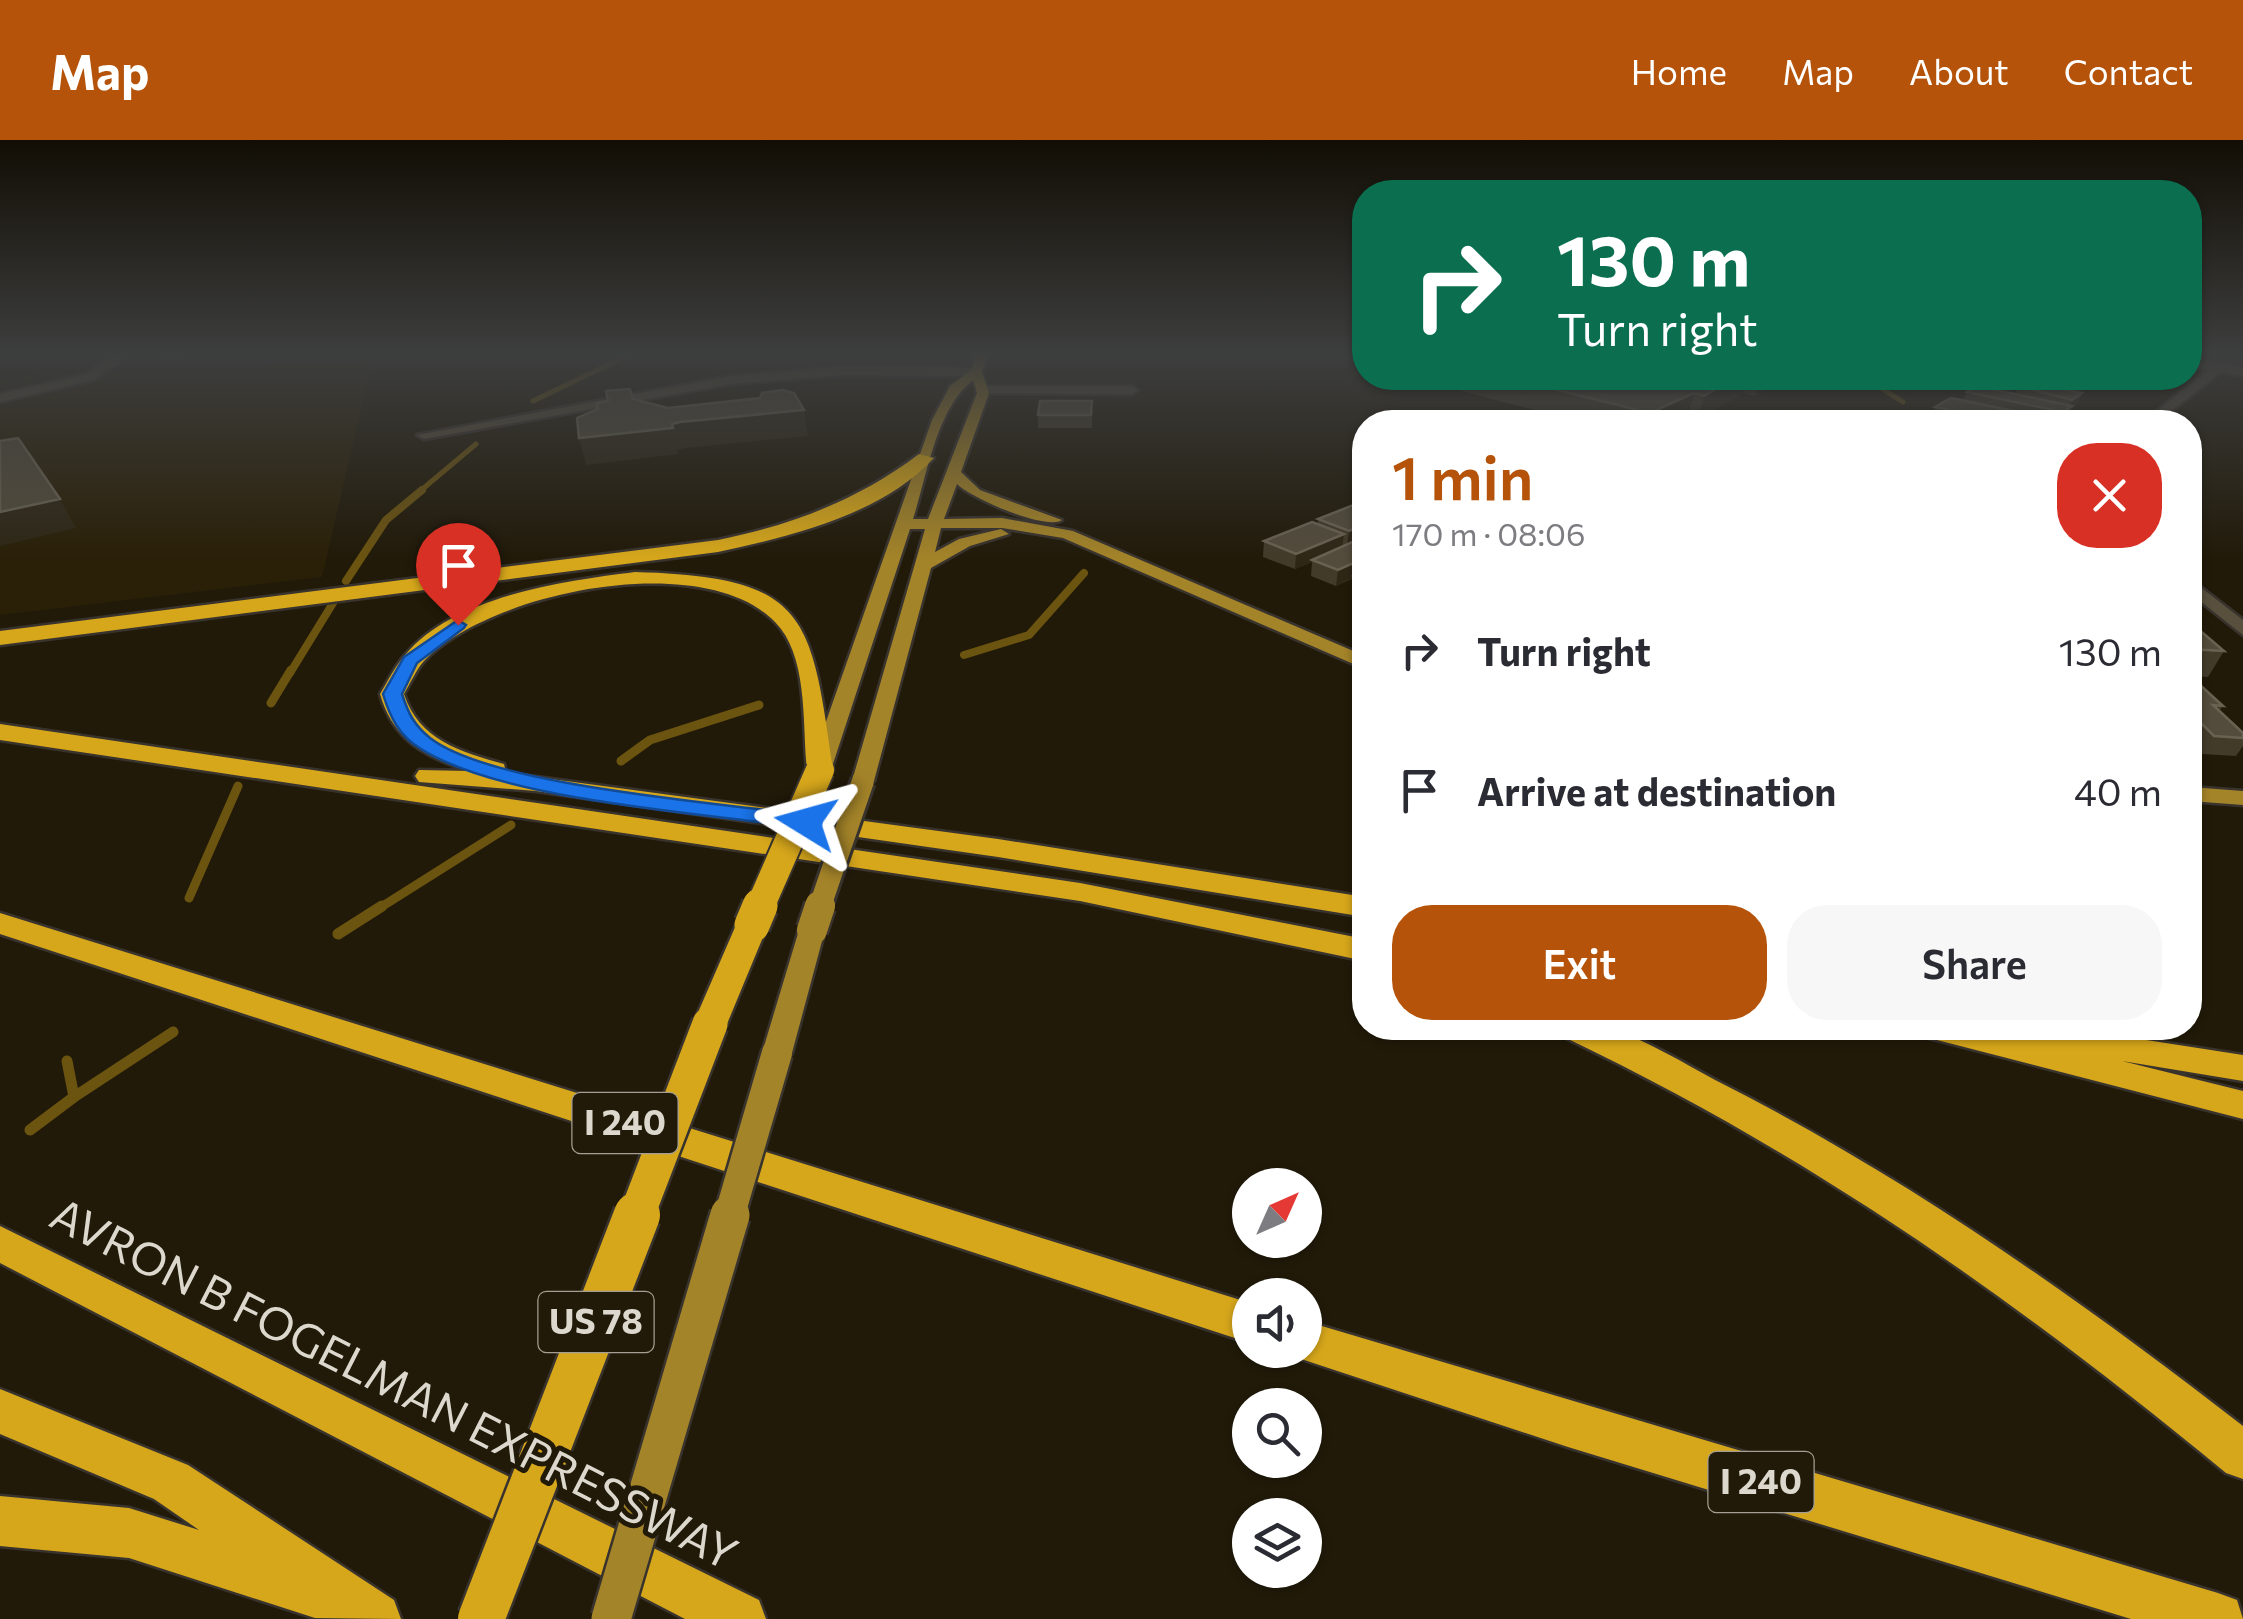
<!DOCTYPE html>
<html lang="en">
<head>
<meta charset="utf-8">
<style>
  body { margin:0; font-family:Commissioner,sans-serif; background:#f7f7f7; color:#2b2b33; height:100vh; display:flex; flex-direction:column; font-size:38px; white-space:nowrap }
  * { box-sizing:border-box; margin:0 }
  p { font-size:32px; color:#7c7c81 }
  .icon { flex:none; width:55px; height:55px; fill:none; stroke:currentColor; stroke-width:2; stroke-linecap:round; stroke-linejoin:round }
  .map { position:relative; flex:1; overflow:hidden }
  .side { position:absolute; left:1352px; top:270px; width:850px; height:630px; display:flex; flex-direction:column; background:#fff; border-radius:40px; box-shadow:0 2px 8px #0004 }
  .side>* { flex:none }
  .top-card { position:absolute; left:1352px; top:40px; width:850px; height:210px; border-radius:40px; box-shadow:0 2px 8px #0004; background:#0b6e4f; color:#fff; overflow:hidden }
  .needle { width:65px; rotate:45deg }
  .fabs { position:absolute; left:1232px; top:1028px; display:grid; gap:20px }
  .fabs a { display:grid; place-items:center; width:90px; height:90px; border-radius:50%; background:#fff; box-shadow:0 2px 8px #0004; font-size:50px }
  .pin { position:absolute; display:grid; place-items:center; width:85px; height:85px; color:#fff; margin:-102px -42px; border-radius:50% 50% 50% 0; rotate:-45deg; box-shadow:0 0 10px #0007 }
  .pin .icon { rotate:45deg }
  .me { position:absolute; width:110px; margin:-55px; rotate:278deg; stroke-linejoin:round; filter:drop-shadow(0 0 8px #0008) }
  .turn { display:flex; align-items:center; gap:35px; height:210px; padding:0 40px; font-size:45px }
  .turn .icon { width:130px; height:130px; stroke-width:2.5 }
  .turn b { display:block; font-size:70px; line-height:85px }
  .round { display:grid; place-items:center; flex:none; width:105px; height:105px; border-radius:40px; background:#f7f7f7 }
  .headline { display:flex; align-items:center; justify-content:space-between; height:170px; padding:0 40px }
  h1 { font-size:60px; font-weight:600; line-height:75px; color:#b45309 }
  .cta { display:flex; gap:20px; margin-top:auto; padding:20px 40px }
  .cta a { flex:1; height:115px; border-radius:40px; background:#b45309; color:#fff; font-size:40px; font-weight:600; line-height:115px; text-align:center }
  .cta a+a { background:#f7f7f7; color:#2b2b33 }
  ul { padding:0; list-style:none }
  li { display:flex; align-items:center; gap:30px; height:140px; padding:0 40px }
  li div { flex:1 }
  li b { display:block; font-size:38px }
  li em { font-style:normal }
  header { display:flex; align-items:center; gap:60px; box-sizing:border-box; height:140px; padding:0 50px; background:#b45309; color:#fff }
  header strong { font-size:48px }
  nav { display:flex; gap:55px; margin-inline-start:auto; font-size:35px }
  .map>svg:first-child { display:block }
  .built { fill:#2a2008 }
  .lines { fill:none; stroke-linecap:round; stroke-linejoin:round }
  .stream-far3 { stroke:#6b5310; stroke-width:5 }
  .stream-far2 { stroke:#6b5310; stroke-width:8 }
  .stream-far1 { stroke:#6b5310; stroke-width:9 }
  .stream { stroke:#6b5310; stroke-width:11 }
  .minor-casing { stroke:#39332d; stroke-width:5 }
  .major-casing { stroke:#39332d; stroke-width:5 }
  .highway-casing { stroke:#39332d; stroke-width:5 }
  .minor { fill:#58503d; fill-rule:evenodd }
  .major { fill:#a48429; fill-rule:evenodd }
  .highway { fill:#d7a71b; fill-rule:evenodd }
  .major-bridge-far2-casing { stroke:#39332d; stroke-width:28; stroke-linecap:butt }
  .major-bridge-far1-casing { stroke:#39332d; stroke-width:35; stroke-linecap:butt }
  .major-bridge-casing { stroke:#39332d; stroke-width:44; stroke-linecap:butt }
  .highway-bridge-far2-casing { stroke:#39332d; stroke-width:32; stroke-linecap:butt }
  .highway-bridge-far1-casing { stroke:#39332d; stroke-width:40; stroke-linecap:butt }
  .highway-bridge-casing { stroke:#39332d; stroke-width:51; stroke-linecap:butt }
  .major-bridge-far2 { stroke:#a48429; stroke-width:22 }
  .major-bridge-far1 { stroke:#a48429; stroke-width:30 }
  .major-bridge { stroke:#a48429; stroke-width:39 }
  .highway-bridge-far2 { stroke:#d7a71b; stroke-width:28 }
  .highway-bridge-far1 { stroke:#d7a71b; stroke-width:35 }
  .highway-bridge { stroke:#d7a71b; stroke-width:46 }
  .wall { fill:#433b2a }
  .shaded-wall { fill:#2e2716 }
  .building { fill:#534c3c; stroke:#686252; stroke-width:2.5 }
  .route { fill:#1a73e8; stroke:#114b97; stroke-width:2.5 }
  .labels { text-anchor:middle; stroke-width:10; stroke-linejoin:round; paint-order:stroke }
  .shield { fill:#211a09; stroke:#a49f92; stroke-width:2.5 }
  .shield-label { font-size:35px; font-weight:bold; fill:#dcd8cd }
  .near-street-label { font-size:45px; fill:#dcd8cd; stroke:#211a09 }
</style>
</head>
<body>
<header>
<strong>Map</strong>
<nav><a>Home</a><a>Map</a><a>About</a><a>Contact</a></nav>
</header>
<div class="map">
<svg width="2243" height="1479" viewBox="0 0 2243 1479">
  <rect width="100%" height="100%" fill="#211a09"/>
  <!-- built -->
  <path class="built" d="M372,222L322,437L0,475V240L44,234Z"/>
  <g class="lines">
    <!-- stream-far3 -->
    <path class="stream-far3" d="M1865,238L1903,262
      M533,261L633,213
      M419,352L476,304"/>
    <!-- stream-far2 -->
    <path class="stream-far2" d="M346,441L386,380L422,350
      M964,515L1029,495L1084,433
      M290,533L333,463"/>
    <!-- stream-far1 -->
    <path class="stream-far1" d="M271,563L291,530
      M621,621L650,600L759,565
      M189,758L238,646
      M378,769L511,685"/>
    <!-- stream -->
    <path class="stream" d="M338,794L382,766
      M74,957L173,892
      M30,990L74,957L67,921"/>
    <!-- minor casing -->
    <g class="minor-casing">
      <path id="minor" d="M118,213H132L94,240L0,262V254L86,234Z
        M2190,219L2243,228V236L2221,232L2157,282H2143L2208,230L2190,227Z
        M841,227L976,228L982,232L976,236L841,235L731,244L424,299L417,295L731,236Z
        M978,246H1132L1138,250L1132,254L982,253Z
        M2190,439L2243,480V495L2190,453Z"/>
    </g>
    <!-- major casing -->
    <g class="major-casing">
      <path id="major" d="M976,213H988L982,232L989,253L961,332L980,350L1062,380C1046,391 971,358 957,344L944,379L1002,378L1073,391L1365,516V529L1063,398L1002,388H941L935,412L959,399L1001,389L1009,394L970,406L931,428L874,641L863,648L855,646L852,641L925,389H910L831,630L828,635H812L809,630L932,280L950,246L971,230ZM973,240L977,253L928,379H913C927,336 936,269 973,240Z
        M2190,647L2243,651V665L2190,661Z
        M812,781L825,790L792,913L787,921L777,924L767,921L762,913L799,790Z"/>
    </g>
    <!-- highway casing -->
    <g class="highway-casing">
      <path id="highway" d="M919,314L934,318C881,375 791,396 718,412L0,505V491L718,400C792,385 858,360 919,314Z
        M635,432C808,437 811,474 833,630L829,636H811L807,630C802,586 809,516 775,482C703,408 489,452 424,521C416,530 410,544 404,554C419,600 461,612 504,624L506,633L998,699L1365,757V777L998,717L536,651L419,642L415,636L419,630L469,631C426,617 393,600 380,554C388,541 395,526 405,515C454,456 564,441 635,432Z
        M0,584L1080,743L1365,799V821L1080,761L0,600Z
        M0,773L1250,1163V1203L0,794Z
        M752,775L763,778L768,785L727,884L722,893L710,896L698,893L693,884L736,785L741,778Z
        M1559,888C1572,887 1590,885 1604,888C1634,892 1692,928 1721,943C1908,1038 2078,1158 2243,1286V1339L2226,1333C2015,1159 1811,1015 1564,897Z
        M1920,888H1985L2028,898L2032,888H2069L2243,915V941L2122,921L2243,951V979L1937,900L1925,897Z
        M0,1086L759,1460L766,1479H685L0,1123Z
        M1305,1181L2218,1453L2237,1460L2243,1479H2131L1568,1307L1289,1215L1287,1210H1305Z
        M0,1249L188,1325L394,1460L401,1479L315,1478L129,1418L0,1406V1356L129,1368L199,1390L154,1359L0,1294Z"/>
    </g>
    <!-- minor -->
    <use href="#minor" class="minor"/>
    <!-- major -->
    <use href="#major" class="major"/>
    <!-- highway -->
    <use href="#highway" class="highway"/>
    <!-- major-bridge-far2 casing -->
    <g class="major-bridge-far2-casing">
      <path id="major-bridge-far2" d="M819,769L863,641"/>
    </g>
    <!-- major-bridge-far1 casing -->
    <g class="major-bridge-far1-casing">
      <path id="major-bridge-far1" d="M812,790L820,766
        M729,1077L777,913"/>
    </g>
    <!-- major-bridge casing -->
    <g class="major-bridge-casing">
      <path id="major-bridge" d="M611,1479L730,1075"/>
    </g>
    <!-- highway-bridge-far2 casing -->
    <g class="highway-bridge-far2-casing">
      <path id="highway-bridge-far2" d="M759,769L820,630"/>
    </g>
    <!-- highway-bridge-far1 casing -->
    <g class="highway-bridge-far1-casing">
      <path id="highway-bridge-far1" d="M752,785L760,766
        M636,1077L710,884"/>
    </g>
    <!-- highway-bridge casing -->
    <g class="highway-bridge-casing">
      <path id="highway-bridge" d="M481,1479L637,1075"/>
    </g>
    <!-- major-bridge-far2 -->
    <use href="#major-bridge-far2" class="major-bridge-far2"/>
    <!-- major-bridge-far1 -->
    <use href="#major-bridge-far1" class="major-bridge-far1"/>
    <!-- major-bridge -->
    <use href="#major-bridge" class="major-bridge"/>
    <!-- highway-bridge-far2 -->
    <use href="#highway-bridge-far2" class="highway-bridge-far2"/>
    <!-- highway-bridge-far1 -->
    <use href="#highway-bridge-far1" class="highway-bridge-far1"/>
    <!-- highway-bridge -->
    <use href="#highway-bridge" class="highway-bridge"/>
  </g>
  <!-- wall -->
  <path class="wall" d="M1051,213H1072L1071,216H1052Z
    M1320,213H1365V225Z
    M2214,213H2243V218Z
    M1412,238H1769L1765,252L1755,256L1743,253L1697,281L1687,278L1678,282H1581Z
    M2058,238H2119L2101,250L2056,241Z
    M2018,246L2082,253L2076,266L2069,271L2066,279L2060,282H1942L1930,280L1935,267L1963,260L1967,252L2015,254Z
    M1092,261V288H1038V275Z
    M1365,360V398L1361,400L1365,401V458L1352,452L1354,438L1336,446L1311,436L1312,422L1295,429L1263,417L1264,401L1318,384V379L1361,366V361Z
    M2190,482L2224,511L2208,537L2190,536Z
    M2190,543L2223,566L2219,571L2243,593V606L2236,616L2202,614L2190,601Z"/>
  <!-- shaded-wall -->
  <path class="shaded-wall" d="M153,213H188L190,216L181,223L158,225Z
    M1735,238H1748L1743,253L1697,281L1704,256Z
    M1761,238H1769L1765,252L1755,256Z
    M2107,238H2119L2101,250Z
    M1694,253L1687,278L1678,282H1647L1650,273Z
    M2082,253L2076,266L2069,271L2066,279L2058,282L2063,272L2069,268L2072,260Z
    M804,270L808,296L686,308L677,310L678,314L586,325L579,298L680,282Z
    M60,359L76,388L0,406V372Z
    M1365,384V398L1347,406L1349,391Z
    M1344,394L1342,409L1312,420V422L1295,429L1296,414Z
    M1365,418V432L1336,446L1338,430Z"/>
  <!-- building -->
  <path class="building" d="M1509,238H1735L1704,256L1694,253L1650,273Z
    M2026,242L2082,253L2072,260L2018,246Z
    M1977,246L2072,266L2063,272L1967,252Z
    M630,249L633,259L668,268L760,258L762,253L782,250L794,253L804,270L680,282L672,284L673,288L579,298L577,278L598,269L597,263L608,261L606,251Z
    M1951,258L2047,278L2041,282H2008L1935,267Z
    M1040,261H1092L1091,275H1038Z
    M1902,272L1928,278L1919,282L1891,278Z
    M1878,276L1917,282H1873Z
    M18,298L60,359L0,372V301Z
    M1356,364L1365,367V384L1349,391L1318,379Z
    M1312,382L1344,394L1296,414L1264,401Z
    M1359,399L1365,401V418L1338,430L1312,420Z
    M1365,431V441L1354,436Z
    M2190,482L2224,511L2190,509Z
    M2190,543L2199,544L2223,566L2213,565L2243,593V598L2214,596L2190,572Z"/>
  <!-- sky -->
  <linearGradient id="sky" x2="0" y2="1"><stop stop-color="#120e05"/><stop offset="0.51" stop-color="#3d3e3e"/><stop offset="1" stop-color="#3d3e3e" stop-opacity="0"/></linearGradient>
  <rect width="2243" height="420" fill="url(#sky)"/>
  <!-- route -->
  <path class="route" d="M458,480L466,485L464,488L417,523L402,554C408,573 414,585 430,598C492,646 720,663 806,675L816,682L806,688C704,673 504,661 421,609C399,596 390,577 383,554L404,517Z"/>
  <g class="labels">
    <!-- shield labels -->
    <g class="shield">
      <rect x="572.5" y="953" width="105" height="60" rx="8"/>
      <rect x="538.5" y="1152" width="115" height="60" rx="8"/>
      <rect x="1708.5" y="1312" width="105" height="60" rx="8"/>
    </g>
    <g class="shield-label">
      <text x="625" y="995">I 240</text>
      <text x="596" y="1194">US 78</text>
      <text x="1761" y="1354">I 240</text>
    </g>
    <!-- near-street labels -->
    <g class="near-street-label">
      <text transform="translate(394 1244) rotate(27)" y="16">AVRON B FOGELMAN EXPRESSWAY</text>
    </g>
  </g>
</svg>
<div class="fabs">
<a><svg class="needle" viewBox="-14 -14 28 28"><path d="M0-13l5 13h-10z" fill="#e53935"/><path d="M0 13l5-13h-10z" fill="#7c7c81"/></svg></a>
<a><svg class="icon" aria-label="sound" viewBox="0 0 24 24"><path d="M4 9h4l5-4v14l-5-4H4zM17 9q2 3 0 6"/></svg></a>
<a><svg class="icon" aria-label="search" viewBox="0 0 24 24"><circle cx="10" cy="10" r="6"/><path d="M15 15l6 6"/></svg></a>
<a><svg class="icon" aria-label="layers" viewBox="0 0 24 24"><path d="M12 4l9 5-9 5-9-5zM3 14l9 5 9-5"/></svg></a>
</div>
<div class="pin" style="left:458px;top:485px;background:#d93025"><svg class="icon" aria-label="arrive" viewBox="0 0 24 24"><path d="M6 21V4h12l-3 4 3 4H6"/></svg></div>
<svg class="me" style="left:806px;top:682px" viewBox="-20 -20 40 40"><path d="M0-17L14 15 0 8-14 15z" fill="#1a73e8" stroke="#fff" stroke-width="4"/></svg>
<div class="top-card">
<div class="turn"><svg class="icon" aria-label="right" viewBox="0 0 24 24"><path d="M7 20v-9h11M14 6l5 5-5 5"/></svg><div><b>130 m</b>Turn right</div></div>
</div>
<section class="side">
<div class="headline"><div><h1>1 min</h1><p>170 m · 08:06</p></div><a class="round" style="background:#d93025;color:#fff"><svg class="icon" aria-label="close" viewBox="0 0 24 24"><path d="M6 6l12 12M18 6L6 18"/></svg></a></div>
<ul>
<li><svg class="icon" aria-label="right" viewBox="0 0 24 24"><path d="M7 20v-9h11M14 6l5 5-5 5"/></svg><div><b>Turn right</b></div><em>130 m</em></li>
<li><svg class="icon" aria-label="arrive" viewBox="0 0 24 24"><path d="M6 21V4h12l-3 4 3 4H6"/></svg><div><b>Arrive at destination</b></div><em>40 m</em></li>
</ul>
<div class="cta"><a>Exit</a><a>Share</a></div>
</section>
</div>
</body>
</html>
